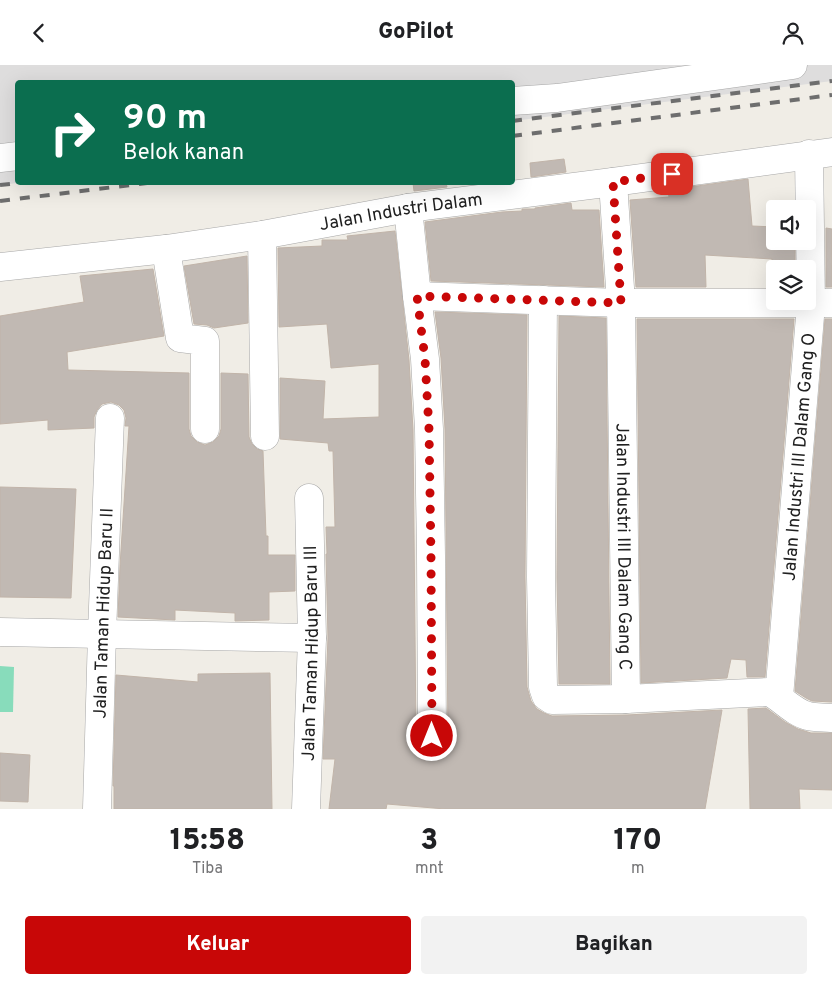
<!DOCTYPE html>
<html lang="id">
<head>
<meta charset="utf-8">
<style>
  body { margin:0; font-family:Overpass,sans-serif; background:#f2f2f2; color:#202124; height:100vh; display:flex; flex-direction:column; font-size:19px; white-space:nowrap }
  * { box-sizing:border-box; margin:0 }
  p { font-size:16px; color:#757577 }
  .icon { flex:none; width:28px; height:28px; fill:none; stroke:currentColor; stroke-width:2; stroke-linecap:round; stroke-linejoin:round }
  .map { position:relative; height:744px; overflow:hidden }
  .panel { display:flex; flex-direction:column; background:#fff; flex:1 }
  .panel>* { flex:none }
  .guide { position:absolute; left:15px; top:15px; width:500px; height:105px; border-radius:5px; box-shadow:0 5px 20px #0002; background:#0b6e4f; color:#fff; overflow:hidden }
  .tools { position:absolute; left:766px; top:135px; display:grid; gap:10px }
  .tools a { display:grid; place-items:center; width:50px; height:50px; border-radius:5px; background:#fff; box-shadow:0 5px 20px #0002; font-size:25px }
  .pin { position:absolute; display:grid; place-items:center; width:42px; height:42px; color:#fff; margin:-21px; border-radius:10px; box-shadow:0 2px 8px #0006 }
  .me { position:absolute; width:55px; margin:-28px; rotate:0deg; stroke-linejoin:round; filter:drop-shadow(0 0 4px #0008) }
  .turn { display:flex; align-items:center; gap:18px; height:105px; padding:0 25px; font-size:22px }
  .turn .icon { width:65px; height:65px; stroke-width:2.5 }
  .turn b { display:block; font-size:35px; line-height:42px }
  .eta { display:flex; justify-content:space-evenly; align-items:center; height:85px; text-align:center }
  .eta b { font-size:30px; font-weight:800; line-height:35px }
  .primary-button { display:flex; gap:10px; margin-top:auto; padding:10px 25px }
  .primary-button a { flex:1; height:58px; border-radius:5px; background:#c80707; color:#fff; font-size:20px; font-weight:800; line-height:58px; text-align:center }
  .primary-button a+a { background:#f2f2f2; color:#202124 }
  header { display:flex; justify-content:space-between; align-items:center; height:65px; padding:0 25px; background:#fff; font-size:22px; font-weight:800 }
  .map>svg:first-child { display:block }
  .residential { fill:#dedddd }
  .pitch { fill:#88dcbb }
  .building { fill:#c1b9b3; stroke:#c1b4a9 }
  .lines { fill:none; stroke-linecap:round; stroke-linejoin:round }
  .minor-casing { stroke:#a7a7a7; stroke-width:29 }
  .minor { stroke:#fff; stroke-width:28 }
  .rail { stroke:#6e6e6e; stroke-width:4; stroke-dasharray:10 10; stroke-linecap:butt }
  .route { stroke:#c80707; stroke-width:9; stroke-dasharray:0 16.2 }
  .labels { text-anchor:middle; stroke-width:4; stroke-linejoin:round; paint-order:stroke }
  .street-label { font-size:18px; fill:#202020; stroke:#fff }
</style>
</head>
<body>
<header><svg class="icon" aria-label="back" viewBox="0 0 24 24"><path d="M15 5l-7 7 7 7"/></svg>GoPilot<svg class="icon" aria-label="person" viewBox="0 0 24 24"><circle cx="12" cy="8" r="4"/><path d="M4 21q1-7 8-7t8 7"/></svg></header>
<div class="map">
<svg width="832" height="744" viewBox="0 0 832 744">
  <rect width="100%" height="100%" fill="#f0ede6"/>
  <!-- residential -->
  <path class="residential" d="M0,0H832V16L513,56L512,18H18V118L0,120Z"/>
  <!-- pitch -->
  <path class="pitch" d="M0,601L14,602L13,647H0Z"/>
  <!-- building -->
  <path class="building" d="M564,94L566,107L531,112L530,98Z
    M748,114L752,161L775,162V176H795V204H775V222H771L772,194L705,190L706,222H636L630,135L669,132L668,125Z
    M413,118H446L447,122L414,126Z
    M571,138L572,145H599L604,222L431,216L425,157L502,147L522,146V144H535V143Z
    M826,163L832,164V222H826Z
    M395,166L409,295L413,365L416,671L418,678L425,685L433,687L440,684L445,679L448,671L445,364L441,293L435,247L527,250L525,512L527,622L531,636L537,644L544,648L552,651L627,650L722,645L705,744H445L387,739L386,744H329L335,694H323L328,573L326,489H327L326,462H335L333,386H329L328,378L280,374V313L325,316L323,354L379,352V299L331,303L327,259L279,262L278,183L322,181V175H348L347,171Z
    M247,191L248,258L214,263L207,260L194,259L184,201Z
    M153,204L164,271L67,287L68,305L189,308V364L191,371L197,377L205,380L213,377L219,371L221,364V308L248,309L249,372L252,379L257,384L263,386L266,471H268V490H295V526L269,527V555L235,556V548L175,545V555L118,552L120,501L129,361H125L126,353L124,345L119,340L111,337L102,339L97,345L94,352V363L48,365V355L0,359V251L84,237L80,211Z
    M559,251L606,253L610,619H559L557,512Z
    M637,254H794L765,612H747L746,595L731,594L727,613L641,618Z
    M825,254H832V637L812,636L806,633L795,626Z
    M0,422L76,424L71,533L0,532Z
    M270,608L272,744H114V721H113L116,610L198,617V609Z
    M766,643L785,657L798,664L811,668H832V725L799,724L800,744H750L748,644Z
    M0,688L30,690L28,737L0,736Z"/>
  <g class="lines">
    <!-- minor casing -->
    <g class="minor-casing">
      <g id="minor">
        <path d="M512,36L557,33L793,0"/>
        <path d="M0,93L18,91"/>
        <path id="s1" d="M613,117L621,238L626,634L770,627C782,634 795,648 808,651C815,653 824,652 832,653"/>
        <path d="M408,143L417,231L425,294L429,364L431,491L432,671"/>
        <path d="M262,170L265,371"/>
        <path d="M166,184L180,273L205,276V364"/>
        <path id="s2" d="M0,202L166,184L262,170L408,143L613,117L832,87"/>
        <path d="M417,231L621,238H832"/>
        <path d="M543,235L541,512L543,622L546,631L552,635L626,634"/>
        <path d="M0,567L312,573"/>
        <path id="s3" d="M779,632L811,239L809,89"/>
        <path id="s4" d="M97,744L102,569L110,353"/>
        <path id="s5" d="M306,744L312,573L309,433"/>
      </g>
    </g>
    <!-- minor -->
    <use href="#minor" class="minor"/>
    <!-- rail -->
    <path class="rail" d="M512,56L832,16
      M512,71L832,30
      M0,120L18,118
      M0,136L147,118"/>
  </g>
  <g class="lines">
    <!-- route -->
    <path class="route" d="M432,671L431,491L429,364L425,294L417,231L621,238L613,117L672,109"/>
  </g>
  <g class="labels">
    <!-- street labels -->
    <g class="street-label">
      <text dy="6" stroke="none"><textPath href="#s2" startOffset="405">Jalan Industri Dalam</textPath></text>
      <text dy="6" stroke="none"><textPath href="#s3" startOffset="241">Jalan Industri III Dalam Gang O</textPath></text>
      <text dy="6" stroke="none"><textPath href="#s1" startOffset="365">Jalan Industri III Dalam Gang C</textPath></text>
      <text dy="6" stroke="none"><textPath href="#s4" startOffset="196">Jalan Taman Hidup Baru II</textPath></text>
      <text dy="6" stroke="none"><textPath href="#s5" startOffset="156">Jalan Taman Hidup Baru III</textPath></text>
    </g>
  </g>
</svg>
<div class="tools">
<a><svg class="icon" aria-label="sound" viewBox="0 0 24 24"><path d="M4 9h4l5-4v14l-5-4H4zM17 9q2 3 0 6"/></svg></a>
<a><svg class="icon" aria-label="layers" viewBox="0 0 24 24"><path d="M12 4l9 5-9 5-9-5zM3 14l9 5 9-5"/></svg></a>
</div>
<div class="pin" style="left:672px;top:109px;background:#d93025"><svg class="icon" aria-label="arrive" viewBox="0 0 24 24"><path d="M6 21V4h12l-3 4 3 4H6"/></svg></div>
<svg class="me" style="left:432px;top:671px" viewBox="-20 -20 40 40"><circle r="17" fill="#c80707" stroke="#fff" stroke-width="3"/><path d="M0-11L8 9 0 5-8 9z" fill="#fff"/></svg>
<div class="guide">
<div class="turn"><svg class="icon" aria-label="right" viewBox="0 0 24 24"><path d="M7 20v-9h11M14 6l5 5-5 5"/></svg><div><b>90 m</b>Belok kanan</div></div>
</div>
</div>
<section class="panel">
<div class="eta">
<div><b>15:58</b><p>Tiba</p></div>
<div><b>3</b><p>mnt</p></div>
<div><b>170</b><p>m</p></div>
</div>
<div class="primary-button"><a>Keluar</a><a>Bagikan</a></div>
</section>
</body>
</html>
